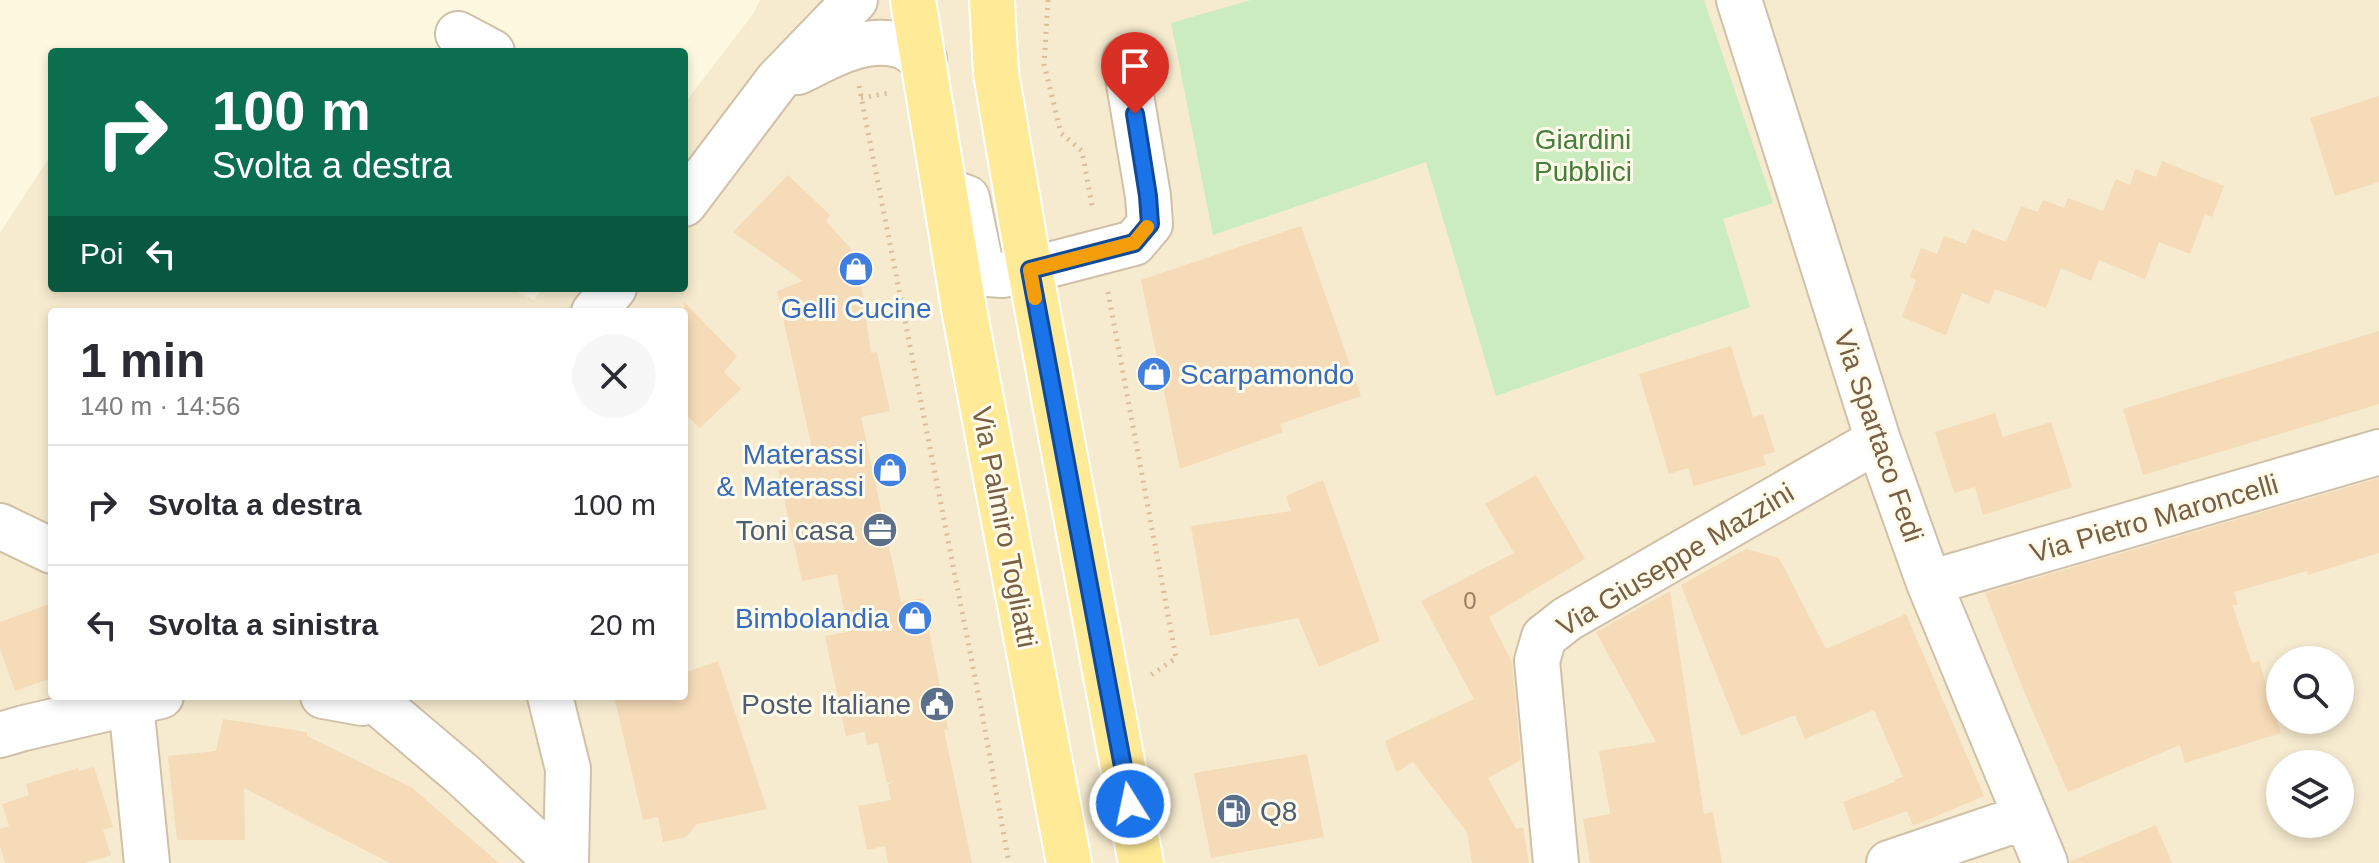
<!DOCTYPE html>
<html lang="it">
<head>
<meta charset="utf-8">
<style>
  body { margin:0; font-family:Helvetica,sans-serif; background:#f7f7f7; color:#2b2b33; height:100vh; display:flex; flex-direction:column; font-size:30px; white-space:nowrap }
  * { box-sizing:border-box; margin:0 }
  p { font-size:26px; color:#7c7c81 }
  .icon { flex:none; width:44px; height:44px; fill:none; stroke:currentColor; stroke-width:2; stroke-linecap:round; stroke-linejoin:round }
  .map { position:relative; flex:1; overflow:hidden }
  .details { position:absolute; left:48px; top:308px; width:640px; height:392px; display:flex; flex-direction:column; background:#fff; border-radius:8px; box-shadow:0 4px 12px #0003 }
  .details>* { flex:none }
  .top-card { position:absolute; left:48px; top:48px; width:640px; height:244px; border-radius:8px; box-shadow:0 4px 12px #0003; background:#0b6e4f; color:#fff; overflow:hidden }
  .buttons { position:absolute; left:2266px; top:646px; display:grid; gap:16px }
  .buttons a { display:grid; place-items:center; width:88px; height:88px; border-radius:50%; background:#fff; box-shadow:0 4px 12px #0003; font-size:40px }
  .pin { position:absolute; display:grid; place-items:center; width:68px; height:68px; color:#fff; margin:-82px -34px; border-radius:50% 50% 50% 0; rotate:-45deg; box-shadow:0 0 8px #0007 }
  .pin .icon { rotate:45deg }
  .me { position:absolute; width:88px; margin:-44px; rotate:350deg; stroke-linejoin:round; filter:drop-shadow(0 0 6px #0008) }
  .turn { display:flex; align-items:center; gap:28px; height:168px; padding:0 32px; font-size:36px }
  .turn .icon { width:104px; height:104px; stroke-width:2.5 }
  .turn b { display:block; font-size:56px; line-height:68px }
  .then { display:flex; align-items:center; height:76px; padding:0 32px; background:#0003; gap:16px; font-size:30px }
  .round { display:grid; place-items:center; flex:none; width:84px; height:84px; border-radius:42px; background:#f7f7f7 }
  .summary { display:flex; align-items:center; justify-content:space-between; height:136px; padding:0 32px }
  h1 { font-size:48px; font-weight:700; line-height:60px }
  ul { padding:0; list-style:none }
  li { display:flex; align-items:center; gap:24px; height:120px; padding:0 32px; border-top:2px solid #e1e1e2 }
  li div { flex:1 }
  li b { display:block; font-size:30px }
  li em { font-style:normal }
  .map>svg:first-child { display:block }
  .residential { fill:#f6ebcf; fill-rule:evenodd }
  .green { fill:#caecbf }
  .building { fill:#f5dbb7 }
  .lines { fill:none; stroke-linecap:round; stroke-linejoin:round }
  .minor-casing { stroke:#d0c0a8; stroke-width:48 }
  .major-casing { stroke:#fff; stroke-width:48 }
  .path { stroke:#dabe9a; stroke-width:5; stroke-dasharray:2 6; stroke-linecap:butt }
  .minor { stroke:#fff; stroke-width:44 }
  .major { stroke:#ffea97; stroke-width:44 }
  .route-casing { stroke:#114b97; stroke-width:20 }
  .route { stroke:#1a73e8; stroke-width:14 }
  .slow { stroke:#f59e0b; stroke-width:14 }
  .labels { text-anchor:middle; stroke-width:6; stroke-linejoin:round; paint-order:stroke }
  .number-label { font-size:24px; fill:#967f62 }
  .park-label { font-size:28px; fill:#457e3d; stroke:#fffae9 }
  .shop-label { font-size:28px; fill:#366cbe; stroke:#fffae9; text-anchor:end }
  .street-label { font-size:28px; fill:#776046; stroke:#fffae9 }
  .service-label { font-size:28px; fill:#4e5e75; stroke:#fffae9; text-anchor:end }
</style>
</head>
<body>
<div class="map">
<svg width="2379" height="863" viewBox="0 0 2379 863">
  <rect width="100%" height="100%" fill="#fef8e1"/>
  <!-- residential -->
  <path class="residential" d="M760,0H2379V863H0V233L52,153V288H509L534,300L543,288H684V104L753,14ZM52,312H684V696H52ZM2280,660H2340V720H2280ZM2280,764H2340V824H2280Z"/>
  <!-- green -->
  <path class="green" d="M1251,0H1704L1773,203L1723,219L1750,307L1496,396L1426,162L1213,235L1171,23Z"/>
  <!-- building -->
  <path class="building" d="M2379,96V182L2335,196L2310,118Z
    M2162,161L2224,186L2212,217L2205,214L2190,254L2159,242L2145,279L2099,260L2091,281L2061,268L2046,308L1995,289L1989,304L1962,293L1946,335L1902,317L1916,280L1910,277L1921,248L1937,254L1944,236L1966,244L1972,229L2006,242L2021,206L2038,212L2043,200L2064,208L2068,198L2103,211L2116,179L2130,185L2135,169L2156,177Z
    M788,175L830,215L826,221L857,256L871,353L877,352L890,411L861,417L901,602L923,598L948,729L944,730L972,863H888L885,846L867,850L858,806L891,800L888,785L894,781L887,783L878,743L867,745L865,732L846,736L825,636L848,632L837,574L802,581L778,470L815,462L777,291L803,281L733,232Z
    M1301,226L1361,396L1280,424L1283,432L1180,469L1141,280Z
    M684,302L737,356L724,372L741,389L700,428L684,413Z
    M2379,331V404L2143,475L2123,409Z
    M1731,346L1753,417L1763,414L1775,452L1763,455L1766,465L1694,486L1688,468L1669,474L1639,374Z
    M1995,413L2003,437L2051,422L2072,487L1983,515L1975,487L1954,493L1935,432Z
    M1536,475L1585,559L1489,617L1512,662L1521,760L1488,778L1516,829L1523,827L1529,863H1472L1467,832L1413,762L1396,772L1385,741L1474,699L1421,601L1514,553L1485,504Z
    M2379,478V553L2308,575L2307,571L2234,592L2238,604L2233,606L2252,663L2259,661L2281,733L2185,763L2180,745L2068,792L2026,696L1985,593Z
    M1323,480L1380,641L1319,667L1298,618L1210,636L1191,526L1291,511L1286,496Z
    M1746,549L1779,558L1826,649L1906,614L1984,796L1913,826L1907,811L1853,831L1843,802L1895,782L1894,780L1903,777L1874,710L1805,739L1795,715L1741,736L1681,585Z
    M1670,591L1704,814L1713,812L1722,863H1590L1583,819L1610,814L1599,751L1656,742L1596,632Z
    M52,603V678L15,691L0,649V622Z
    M718,661L767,809L697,824L686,837L663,842L658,817L643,820L614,696H684V673Z
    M223,719L307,732V736L411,787L499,863H390L244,788L245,840H177L168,756L216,751Z
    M1307,754L1324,837L1211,858L1194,773Z
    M94,767L113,827L103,830L111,855L85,863H5L0,846V829L9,826L2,804L29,795L26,784L78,768L79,771Z
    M2156,825L2172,863H2069V862Z"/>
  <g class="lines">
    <!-- minor casing -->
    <g class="minor-casing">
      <path id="minor" d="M1739,0L1878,440L1929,583L2045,863
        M458,34L492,52
        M798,72C829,57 866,34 902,46C909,49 917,55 924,59
        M945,190L967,198L980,261L988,274L1002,275L1030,270L1134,243L1150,224L1148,196L1125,60
        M684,204L777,81L855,0
        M594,312L614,288
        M0,526L52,551
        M1929,583L2379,452
        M323,696L362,703
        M550,696L568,769L566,863
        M131,704L147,863
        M384,708L463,775L558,863
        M0,735L24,728L161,696
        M1556,863L1537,661L1544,637L1567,619L1878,440
        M1889,863L2025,817"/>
    </g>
    <!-- major casing -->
    <g class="major-casing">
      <path id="major" d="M913,0L964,309L1069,863
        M992,0L996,73L1025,243L1141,863"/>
    </g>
    <!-- path -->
    <path class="path" d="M1048,0L1044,64L1061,133L1082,151L1093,211
      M859,86L981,708L1009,863
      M861,98L888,93
      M1108,292L1176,658L1148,677"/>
    <!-- minor -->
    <use href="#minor" class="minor"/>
    <!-- major -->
    <use href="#major" class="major"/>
  </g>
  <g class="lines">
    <!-- route casing -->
    <g class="route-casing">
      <path id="route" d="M1130,804L1030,270L1134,243L1150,224L1148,196L1135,114"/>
    </g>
    <!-- route -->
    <use href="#route" class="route"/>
    <!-- slow -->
    <path class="slow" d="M1035,298L1030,270L1134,243L1147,227"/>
  </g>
  <!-- icons -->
  <defs>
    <g id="shop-disc" transform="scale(1.8)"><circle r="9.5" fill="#3f7fe0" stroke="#fffae9"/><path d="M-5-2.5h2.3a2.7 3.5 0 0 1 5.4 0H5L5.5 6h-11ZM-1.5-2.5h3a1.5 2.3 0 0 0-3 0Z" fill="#fff"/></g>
    <g id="office-disc" transform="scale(1.8)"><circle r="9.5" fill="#5c6f8a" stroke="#fffae9"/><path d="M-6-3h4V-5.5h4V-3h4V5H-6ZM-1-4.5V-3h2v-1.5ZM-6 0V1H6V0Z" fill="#fff"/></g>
    <g id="civic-disc" transform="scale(1.8)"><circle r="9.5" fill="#5c6f8a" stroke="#fffae9"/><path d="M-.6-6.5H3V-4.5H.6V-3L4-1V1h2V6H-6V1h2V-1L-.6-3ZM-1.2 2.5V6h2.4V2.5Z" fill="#fff"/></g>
    <g id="fuel-disc" transform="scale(1.8)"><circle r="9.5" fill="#5c6f8a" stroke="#fffae9"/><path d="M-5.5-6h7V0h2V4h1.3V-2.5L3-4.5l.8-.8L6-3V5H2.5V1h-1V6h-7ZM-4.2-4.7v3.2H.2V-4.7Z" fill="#fff"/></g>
  </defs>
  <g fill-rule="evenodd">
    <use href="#shop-disc" x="856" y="269"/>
    <use href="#shop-disc" x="1154" y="374"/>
    <use href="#shop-disc" x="890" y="470"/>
    <use href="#office-disc" x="880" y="530"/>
    <use href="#shop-disc" x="915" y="618"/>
    <use href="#civic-disc" x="937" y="704"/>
    <use href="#fuel-disc" x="1234" y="811"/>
  </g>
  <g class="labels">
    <!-- number labels -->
    <g class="number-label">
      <text x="1470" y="609">0</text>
    </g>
    <!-- park labels -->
    <g class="park-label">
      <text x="1583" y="149">Giardini<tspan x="1583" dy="32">Pubblici</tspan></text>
    </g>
    <!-- shop labels -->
    <g class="shop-label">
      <text x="856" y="318" text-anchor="middle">Gelli Cucine</text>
      <text x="1180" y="384" text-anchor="start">Scarpamondo</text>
      <text x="864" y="464">Materassi<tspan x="864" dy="32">&amp; Materassi</tspan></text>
      <text x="889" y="628">Bimbolandia</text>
    </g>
    <!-- street labels -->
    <g class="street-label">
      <text transform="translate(1879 436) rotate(71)" y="10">Via Spartaco Fedi</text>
      <text transform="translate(2154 518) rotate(-16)" y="10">Via Pietro Maroncelli</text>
      <text transform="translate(1005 527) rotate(79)" y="10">Via Palmiro Togliatti</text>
      <text transform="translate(1675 559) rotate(-31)" y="10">Via Giuseppe Mazzini</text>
    </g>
    <!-- service labels -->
    <g class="service-label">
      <text x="854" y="540">Toni casa</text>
      <text x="911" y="714">Poste Italiane</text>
      <text x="1260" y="821" text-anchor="start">Q8</text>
    </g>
  </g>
</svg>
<div class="buttons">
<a><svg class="icon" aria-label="search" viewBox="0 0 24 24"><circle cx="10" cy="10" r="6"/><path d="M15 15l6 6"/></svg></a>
<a><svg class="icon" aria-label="layers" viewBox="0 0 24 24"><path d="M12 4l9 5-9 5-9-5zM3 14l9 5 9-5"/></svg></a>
</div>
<div class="pin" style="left:1135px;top:114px;background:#d93025"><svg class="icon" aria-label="arrive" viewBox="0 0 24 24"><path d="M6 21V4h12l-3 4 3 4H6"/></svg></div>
<svg class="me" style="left:1130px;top:804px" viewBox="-20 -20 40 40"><circle r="17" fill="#1a73e8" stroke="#fff" stroke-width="3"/><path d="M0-11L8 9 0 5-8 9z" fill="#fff"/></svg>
<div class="top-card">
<div class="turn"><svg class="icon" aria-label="right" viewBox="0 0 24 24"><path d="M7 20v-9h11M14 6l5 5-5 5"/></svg><div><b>100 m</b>Svolta a destra</div></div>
<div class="then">Poi<svg class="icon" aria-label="left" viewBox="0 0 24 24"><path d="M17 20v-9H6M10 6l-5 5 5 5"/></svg></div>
</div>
<section class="details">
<div class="summary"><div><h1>1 min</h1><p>140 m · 14:56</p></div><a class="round"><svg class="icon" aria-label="close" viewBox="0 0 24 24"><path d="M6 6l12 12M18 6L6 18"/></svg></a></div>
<ul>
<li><svg class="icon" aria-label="right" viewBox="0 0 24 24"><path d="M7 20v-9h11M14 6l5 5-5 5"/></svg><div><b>Svolta a destra</b></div><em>100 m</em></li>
<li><svg class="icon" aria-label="left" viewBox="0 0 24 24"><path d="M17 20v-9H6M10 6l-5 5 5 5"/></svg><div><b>Svolta a sinistra</b></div><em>20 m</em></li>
</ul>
</section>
</div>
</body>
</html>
